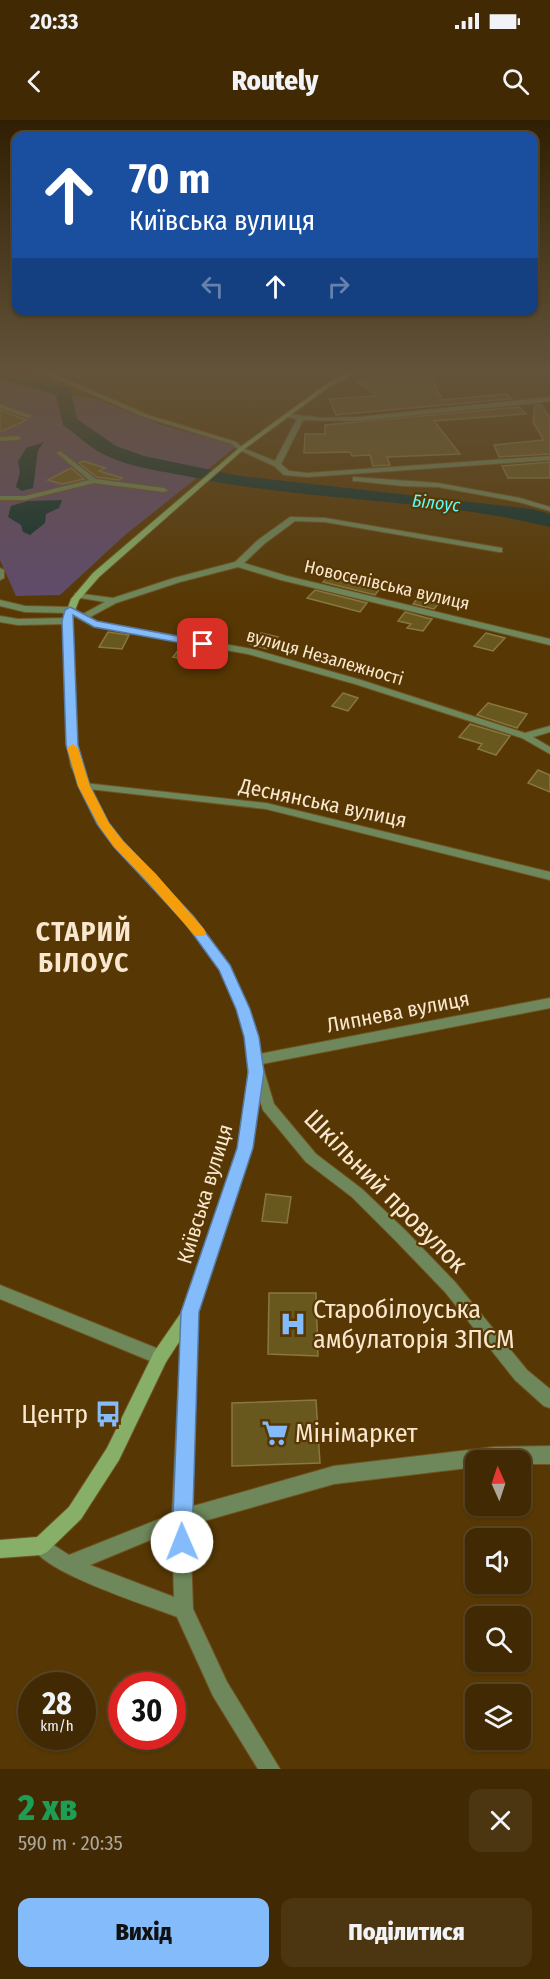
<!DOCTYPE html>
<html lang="uk">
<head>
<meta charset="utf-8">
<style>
  body { margin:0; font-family:"Fira Sans Condensed",sans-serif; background:#4c3612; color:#f1f3f6; height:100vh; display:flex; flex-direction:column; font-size:22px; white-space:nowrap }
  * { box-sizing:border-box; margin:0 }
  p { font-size:20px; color:#aea79a }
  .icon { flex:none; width:33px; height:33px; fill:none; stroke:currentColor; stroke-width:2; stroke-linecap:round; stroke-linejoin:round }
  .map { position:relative; height:1649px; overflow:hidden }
  .drawer { display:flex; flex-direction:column; background:#412a03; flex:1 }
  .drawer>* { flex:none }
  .banner { position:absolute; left:12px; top:12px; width:526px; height:183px; border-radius:12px; box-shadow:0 2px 4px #0004,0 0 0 2px #5a4625; background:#1a4fa0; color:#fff; overflow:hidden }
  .needle { width:39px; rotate:357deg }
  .tools { position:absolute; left:465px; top:1330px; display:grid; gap:12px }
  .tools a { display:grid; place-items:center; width:66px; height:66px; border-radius:12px; background:#412a03; box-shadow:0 2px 4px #0004,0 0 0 2px #5a4625; font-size:30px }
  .speed { position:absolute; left:18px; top:1552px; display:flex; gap:12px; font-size:30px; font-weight:700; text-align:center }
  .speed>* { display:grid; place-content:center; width:78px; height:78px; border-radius:50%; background:#412a03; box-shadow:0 2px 4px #0004,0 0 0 2px #5a4625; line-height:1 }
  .speed small { font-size:15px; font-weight:400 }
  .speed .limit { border:9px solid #d22; background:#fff; color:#111 }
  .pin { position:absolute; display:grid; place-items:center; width:51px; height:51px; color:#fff; margin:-26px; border-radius:12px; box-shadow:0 3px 9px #0006 }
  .me { position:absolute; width:66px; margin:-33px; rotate:359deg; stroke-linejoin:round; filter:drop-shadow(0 0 4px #0008) }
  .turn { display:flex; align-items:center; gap:21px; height:126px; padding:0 18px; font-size:27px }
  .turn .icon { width:78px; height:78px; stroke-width:2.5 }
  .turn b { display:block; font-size:42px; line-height:51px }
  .lanes { display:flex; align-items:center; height:57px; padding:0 18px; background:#0003; justify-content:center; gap:30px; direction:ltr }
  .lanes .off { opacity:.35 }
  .round { display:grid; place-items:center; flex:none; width:63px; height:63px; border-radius:12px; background:#4c3612 }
  .summary { display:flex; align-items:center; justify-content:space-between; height:102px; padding:0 18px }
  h1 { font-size:36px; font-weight:800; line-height:45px; color:#1e9e55 }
  .primary-button { display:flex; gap:12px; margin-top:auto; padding:12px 18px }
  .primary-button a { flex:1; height:69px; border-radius:12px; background:#84bcfb; color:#111; font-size:24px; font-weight:800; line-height:69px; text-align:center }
  .primary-button a+a { background:#4c3612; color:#f1f3f6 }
  .status { display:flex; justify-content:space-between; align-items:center; height:42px; padding:0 30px; background:#412a03; direction:ltr }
  .status svg { height:16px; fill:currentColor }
  header { display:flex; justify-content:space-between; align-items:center; height:78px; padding:0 18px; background:#412a03; font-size:27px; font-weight:800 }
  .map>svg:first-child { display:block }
  .green { fill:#604b6d }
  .water { fill:#0f3231 }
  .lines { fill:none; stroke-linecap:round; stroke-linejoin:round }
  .river { fill:#0f3231; fill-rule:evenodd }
  .building { fill:#69581d; stroke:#887741; stroke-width:1.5 }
  .street-casing { stroke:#715424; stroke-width:2 }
  .secondary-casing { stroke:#715424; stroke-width:2 }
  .street { fill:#6e885b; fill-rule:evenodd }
  .secondary { fill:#87af67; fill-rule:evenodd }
  .route { fill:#84bcfb; stroke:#567aa3; stroke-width:1.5 }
  .slow { fill:#f59e0b }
  .labels { text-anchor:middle; stroke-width:4.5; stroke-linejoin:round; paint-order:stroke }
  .far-water-label { font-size:18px; font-style:italic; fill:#5efaf6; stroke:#573804 }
  .far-street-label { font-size:18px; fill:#fae7cf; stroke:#573804 }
  .street-label { font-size:21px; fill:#fae7cf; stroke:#573804 }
  .near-street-label { font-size:26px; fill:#fae7cf; stroke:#573804 }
  .near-poi-label { font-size:26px; fill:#fae7cf; stroke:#573804; text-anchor:start }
  .district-label { font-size:27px; font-weight:bold; letter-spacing:1.5px; fill:#fae7cf; stroke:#573804 }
</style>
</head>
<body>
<div class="status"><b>20:33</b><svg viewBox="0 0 49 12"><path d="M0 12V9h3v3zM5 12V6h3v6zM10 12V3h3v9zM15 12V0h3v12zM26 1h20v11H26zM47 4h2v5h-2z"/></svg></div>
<header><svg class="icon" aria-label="back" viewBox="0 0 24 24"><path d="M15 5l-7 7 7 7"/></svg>Routely<svg class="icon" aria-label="search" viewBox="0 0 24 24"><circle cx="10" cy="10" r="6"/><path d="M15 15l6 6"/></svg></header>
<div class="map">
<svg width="550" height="1649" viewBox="0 0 550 1649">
  <rect width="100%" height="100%" fill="#573804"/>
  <!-- green -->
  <path class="green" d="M0,260L39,270L96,279L162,305L237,326L125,415L60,475L16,476L0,440Z"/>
  <!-- water -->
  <path class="water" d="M44,322L38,330L33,368L22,371L16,367L20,352L18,342L26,328Z
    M62,380L59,388L46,394L45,403L30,415L23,412L21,405L8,397L11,386L28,381Z"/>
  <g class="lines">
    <!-- river -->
    <path class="river" d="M0,252H17L70,268L77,299L116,326L144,336L240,356L532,389L550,394V407C433,378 309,382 191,357C162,351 130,348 103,334C89,327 76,314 63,305L56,275L4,259L0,257Z"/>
  </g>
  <!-- building -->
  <path class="building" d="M380,252L430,253L442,280L506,274L511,279L336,295L329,279L377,276L358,262L385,256Z
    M535,285H541L550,298V334L499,337L494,325L544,320L533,302Z
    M519,287L526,294L434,301L460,334L387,337L390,345L373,346L370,335L352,336L350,332L304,333L305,314H325V305Z
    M0,290L20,298L26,300L0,312Z
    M83,341L105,348L99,351L122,358L119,360L97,357L79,343Z
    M550,342V358H508L502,346Z
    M71,348L84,359L62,364L48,360Z
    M332,453L351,458L382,466L375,475L323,462Z
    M315,470L367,483L360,492L307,478Z
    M420,475L442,480L434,489L413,484Z
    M405,492L427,498L432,499L423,511L407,508L411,504L398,501Z
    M193,502L215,507L205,518L182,514Z
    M108,512L129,515L122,529L99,527Z
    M261,513L278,517L267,529L250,524Z
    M486,513L505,518L493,531L474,526Z
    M182,525L196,527L187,540L173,537Z
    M343,573L358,578L348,591L332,586Z
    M488,583L527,594L517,608L477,595Z
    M470,604L510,616L496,635L478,629L482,624L459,617Z
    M538,650L550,655V672L528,663Z
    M266,1074L291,1077L287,1103L262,1101Z
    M269,1173H316L318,1236L268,1234Z
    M316,1280L320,1343L232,1346V1283Z"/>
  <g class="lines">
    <!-- street casing -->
    <g class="street-casing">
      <path id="street" d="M41,252H50L148,295L236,322L243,328L275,341L297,299L287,297V295L289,294L323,298L358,297L550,277V281L535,283L358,301L303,300L281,344L289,351L307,353L550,336V340L307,357L284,355L274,346L239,330L232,324L144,297Z
        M0,284L30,295L31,296L28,298L0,288Z
        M0,317L18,316L21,318L18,320L0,321Z
        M60,331L96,359L164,368L168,370L164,372L94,363L25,380H0V376H25L89,360L58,334L56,333Z
        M353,357L438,363L520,378L550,387V391L519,382L438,367L403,366L356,361H353Z
        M290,397L325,398L502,428V432H499L325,402L295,401L264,424L244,443L287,456L550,519V525L281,460L238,447L180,462L116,483L90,497L98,502L252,529L361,560L525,613L550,606V612L533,617L550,627V634L522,618L355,564L248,534L95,507L68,493L25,492L0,486V480L25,486L70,487L83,494L105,482L75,477V473L113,478L174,458L235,442L258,420Z
        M0,448L4,450V458L0,460Z
        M0,496L18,499L67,498L71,501L67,504L18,505L0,502Z
        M84,663L266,683L550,752V760L266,689L80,668L79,666Z
        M550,878V888L262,944L274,984L316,1034L362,1069L406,1111L455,1162L527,1250L550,1269V1288L544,1286L515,1260L445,1172L396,1121L352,1077L306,1042L263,990L247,940L249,936L254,935Z
        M0,1165L166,1232L168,1237L166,1242L160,1245L0,1179Z
        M190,1186L196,1188L198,1193L190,1387L334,1346L494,1327L550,1326V1344H520V1341H476V1347L334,1364L190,1405L193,1489L227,1562L280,1649H258L213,1576L177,1497C147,1485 43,1453 32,1426L35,1420L41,1417L69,1435L172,1394L182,1193L184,1188ZM172,1411L174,1477L90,1445Z"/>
    </g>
    <!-- secondary casing -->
    <g class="secondary-casing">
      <path id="secondary" d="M350,252H358L329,267L243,330L99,457L79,480L71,501L77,625L81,646L108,703L122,722L194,797L229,846L249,889L258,917L263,952L252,1028L198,1193L166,1242L119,1340L81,1399L47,1432L41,1435L0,1438V1420L37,1417L69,1387L107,1328L154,1232L183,1190L238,1028L249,952L246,917L237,889L220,850L186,803L114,726L99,706L71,646L67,625L63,501L71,479L93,453L239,328L325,265Z"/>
    </g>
    <!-- street -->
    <use href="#street" class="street"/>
    <!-- secondary -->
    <use href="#secondary" class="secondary"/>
  </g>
  <!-- sky -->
  <linearGradient id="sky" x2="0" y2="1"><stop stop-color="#301f02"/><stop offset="0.52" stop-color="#63533a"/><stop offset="1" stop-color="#63533a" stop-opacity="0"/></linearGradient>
  <rect width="550" height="483" fill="url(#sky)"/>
  <!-- route -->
  <path class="route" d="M70,487L97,501L203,521L208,524L203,527L94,507L73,495L78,625L90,666L109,703L123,721L194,797L230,845L250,889L259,917L264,952L253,1028L199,1192L192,1422L189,1429L182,1432L175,1429L172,1422L181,1192L237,1028L248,952L244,917L236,889L219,850L185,803L114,727L97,704L78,666L66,625L62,501L65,490Z"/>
  <!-- slow -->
  <path class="slow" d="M73,624L78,628L90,666L109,703L123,721L156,754L204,809L206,813L204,816H195L146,760L114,727L99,706L78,666L67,628Z"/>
  <!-- icons -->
  <defs>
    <g id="hospital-bare" transform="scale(2.07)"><path d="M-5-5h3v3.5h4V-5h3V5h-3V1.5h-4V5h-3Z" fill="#84bcfb" stroke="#573804" stroke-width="2.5" paint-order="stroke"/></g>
    <g id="bus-bare" transform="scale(2.07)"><path d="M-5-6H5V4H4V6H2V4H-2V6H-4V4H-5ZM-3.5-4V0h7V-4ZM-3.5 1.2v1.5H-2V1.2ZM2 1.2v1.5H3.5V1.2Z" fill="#84bcfb" stroke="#573804" stroke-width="2.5" paint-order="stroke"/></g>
    <g id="supermarket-bare" transform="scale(2.07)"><path d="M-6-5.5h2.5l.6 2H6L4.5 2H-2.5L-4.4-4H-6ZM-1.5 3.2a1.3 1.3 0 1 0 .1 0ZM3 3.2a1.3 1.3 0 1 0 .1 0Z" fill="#84bcfb" stroke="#573804" stroke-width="2.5" paint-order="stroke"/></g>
  </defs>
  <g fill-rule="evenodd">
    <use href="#hospital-bare" x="293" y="1204"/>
    <use href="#bus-bare" x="108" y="1294"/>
    <use href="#supermarket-bare" x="275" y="1313"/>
  </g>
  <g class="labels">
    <!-- far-water labels -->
    <g class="far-water-label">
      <text transform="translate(436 383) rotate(6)" y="6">Білоус</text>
    </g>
    <!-- far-street labels -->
    <g class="far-street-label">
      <text transform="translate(387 465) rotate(13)" y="6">Новоселівська вулиця</text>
      <text transform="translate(325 537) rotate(16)" y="6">вулиця Незалежності</text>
    </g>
    <!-- street labels -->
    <g class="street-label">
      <text transform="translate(323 683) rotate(12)" y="7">Деснянська вулиця</text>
      <text transform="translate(398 892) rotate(-11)" y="7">Липнева вулиця</text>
      <text transform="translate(205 1074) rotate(-73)" y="7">Київська вулиця</text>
    </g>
    <!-- near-street labels -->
    <g class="near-street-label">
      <text transform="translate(386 1071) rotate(45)" y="9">Шкільний провулок</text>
    </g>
    <!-- near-poi labels -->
    <g class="near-poi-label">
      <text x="313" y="1198">Старобілоуська<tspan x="313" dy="30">амбулаторія ЗПСМ</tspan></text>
      <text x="88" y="1303" text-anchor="end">Центр</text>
      <text x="295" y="1322">Мінімаркет</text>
    </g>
    <!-- district labels -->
    <g class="district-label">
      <text x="84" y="821">СТАРИЙ<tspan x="84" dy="31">БІЛОУС</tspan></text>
    </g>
  </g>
</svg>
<div class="tools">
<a><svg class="needle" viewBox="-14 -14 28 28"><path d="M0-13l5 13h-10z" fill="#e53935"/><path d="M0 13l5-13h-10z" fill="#aea79a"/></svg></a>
<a><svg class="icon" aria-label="sound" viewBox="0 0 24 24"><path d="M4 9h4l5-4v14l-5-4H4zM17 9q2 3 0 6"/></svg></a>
<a><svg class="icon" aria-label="search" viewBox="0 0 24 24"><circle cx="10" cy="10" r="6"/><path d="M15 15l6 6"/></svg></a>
<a><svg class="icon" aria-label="layers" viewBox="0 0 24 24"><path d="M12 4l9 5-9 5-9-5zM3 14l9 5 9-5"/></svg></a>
</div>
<div class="speed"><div>28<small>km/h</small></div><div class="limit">30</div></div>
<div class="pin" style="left:203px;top:524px;background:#d93025"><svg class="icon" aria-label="arrive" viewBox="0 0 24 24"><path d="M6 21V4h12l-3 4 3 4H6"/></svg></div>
<svg class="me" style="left:182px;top:1422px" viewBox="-20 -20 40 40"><circle r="19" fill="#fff"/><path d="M0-13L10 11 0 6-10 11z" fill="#84bcfb"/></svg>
<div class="banner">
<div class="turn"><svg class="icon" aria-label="ahead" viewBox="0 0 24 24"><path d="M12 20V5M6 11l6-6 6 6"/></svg><div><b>70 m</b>Київська вулиця</div></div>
<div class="lanes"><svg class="icon off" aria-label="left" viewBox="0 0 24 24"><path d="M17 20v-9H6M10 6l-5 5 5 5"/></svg><svg class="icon" aria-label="ahead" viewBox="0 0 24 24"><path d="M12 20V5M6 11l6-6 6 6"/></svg><svg class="icon off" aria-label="right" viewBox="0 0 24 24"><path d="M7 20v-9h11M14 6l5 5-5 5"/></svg></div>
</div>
</div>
<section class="drawer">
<div class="summary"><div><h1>2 хв</h1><p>590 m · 20:35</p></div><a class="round"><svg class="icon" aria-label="close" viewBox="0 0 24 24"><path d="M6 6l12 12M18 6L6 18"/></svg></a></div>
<div class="primary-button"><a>Вихід</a><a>Поділитися</a></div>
</section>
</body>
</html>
